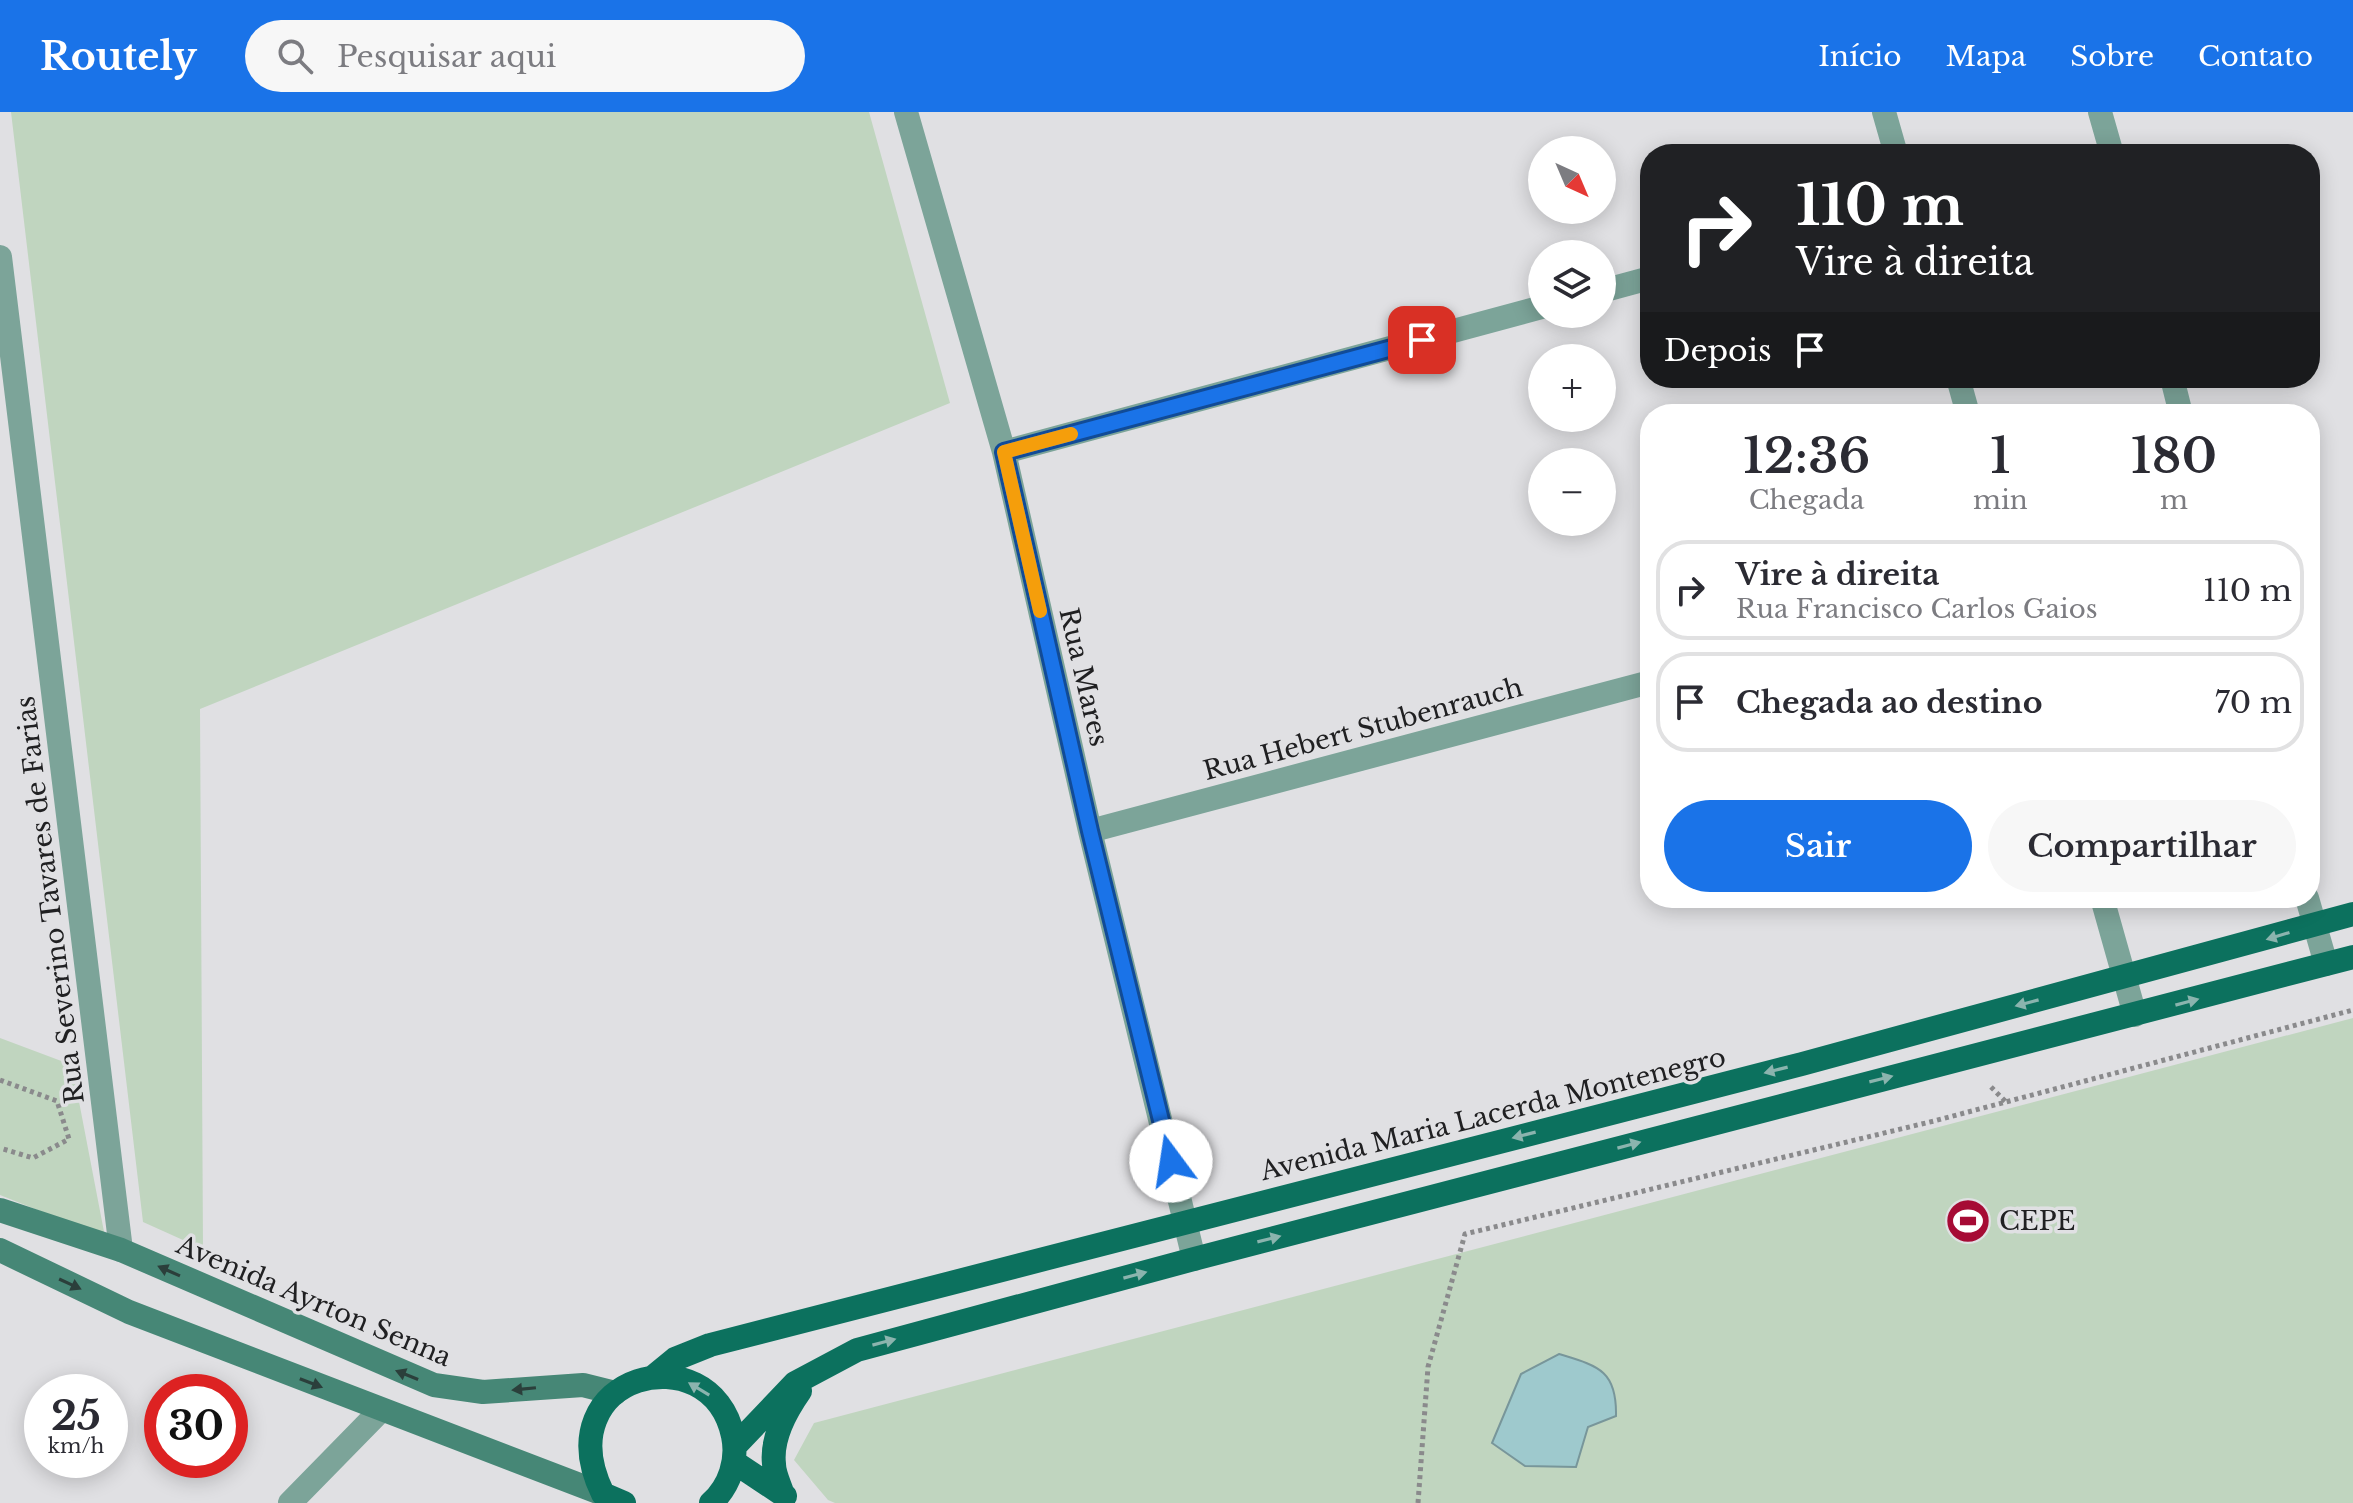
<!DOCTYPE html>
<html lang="pt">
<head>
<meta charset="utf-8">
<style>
  body { margin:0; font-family:"Libre Baskerville",serif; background:#f7f7f7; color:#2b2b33; height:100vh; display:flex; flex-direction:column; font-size:30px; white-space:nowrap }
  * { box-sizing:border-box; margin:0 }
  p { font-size:26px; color:#7c7c81 }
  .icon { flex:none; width:44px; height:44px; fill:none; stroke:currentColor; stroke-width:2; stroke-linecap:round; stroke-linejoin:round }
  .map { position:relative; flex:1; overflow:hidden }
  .details { position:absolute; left:1640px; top:292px; width:680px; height:504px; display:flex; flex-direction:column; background:#fff; border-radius:32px; box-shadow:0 4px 20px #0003 }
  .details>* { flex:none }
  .banner { position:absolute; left:1640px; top:32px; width:680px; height:244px; border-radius:32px; box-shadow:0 4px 20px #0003; background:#202124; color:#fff; overflow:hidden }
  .needle { width:52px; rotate:136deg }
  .buttons { position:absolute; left:1528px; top:24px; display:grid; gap:16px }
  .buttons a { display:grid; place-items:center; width:88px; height:88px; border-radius:50%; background:#fff; box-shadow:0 4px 20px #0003; font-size:40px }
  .speed { position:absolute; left:24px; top:1262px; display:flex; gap:16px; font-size:40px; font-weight:700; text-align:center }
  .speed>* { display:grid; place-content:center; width:104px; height:104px; border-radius:50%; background:#fff; box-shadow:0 4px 20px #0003; line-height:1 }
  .speed small { font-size:20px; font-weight:400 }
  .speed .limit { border:12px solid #d22; background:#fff; color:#111 }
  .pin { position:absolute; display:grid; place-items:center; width:68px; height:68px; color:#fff; margin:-34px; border-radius:16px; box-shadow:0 4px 12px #0006 }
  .me { position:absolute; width:88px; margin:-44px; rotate:346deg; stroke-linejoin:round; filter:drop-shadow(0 0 6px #0008) }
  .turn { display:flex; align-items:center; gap:28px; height:168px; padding:0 24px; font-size:36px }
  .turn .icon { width:104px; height:104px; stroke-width:2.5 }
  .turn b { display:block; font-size:56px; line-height:68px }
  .then { display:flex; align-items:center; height:76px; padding:0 24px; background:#0003; gap:16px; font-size:30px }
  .eta { display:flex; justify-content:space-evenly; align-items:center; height:136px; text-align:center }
  .eta b { font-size:48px; font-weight:600; line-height:56px }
  .cta { display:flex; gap:16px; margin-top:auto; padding:16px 24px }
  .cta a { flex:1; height:92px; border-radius:48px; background:#1a73e8; color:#fff; font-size:32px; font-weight:600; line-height:92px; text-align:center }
  .cta a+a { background:#f7f7f7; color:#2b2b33 }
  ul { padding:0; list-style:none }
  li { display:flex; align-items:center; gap:24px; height:100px; margin:0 16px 12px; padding:0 8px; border:4px solid #e1e1e2; border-radius:32px }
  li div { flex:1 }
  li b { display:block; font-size:30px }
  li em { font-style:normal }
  header { display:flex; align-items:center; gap:48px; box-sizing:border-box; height:112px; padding:0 40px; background:#1a73e8; color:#fff }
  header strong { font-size:38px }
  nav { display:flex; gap:44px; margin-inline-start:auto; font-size:28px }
  .search { width:560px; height:72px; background:#f7f7f7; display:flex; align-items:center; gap:20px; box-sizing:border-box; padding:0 28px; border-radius:44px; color:#7c7c81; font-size:30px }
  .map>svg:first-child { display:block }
  .green { fill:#c0d5bf }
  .water { fill:#9ec9cd; stroke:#78969a; stroke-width:2 }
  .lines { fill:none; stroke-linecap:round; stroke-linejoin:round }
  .path { stroke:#8a8a8c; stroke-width:5; stroke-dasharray:4 4; stroke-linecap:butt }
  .street { stroke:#7ca499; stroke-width:24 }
  .secondary { stroke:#468776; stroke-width:24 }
  .primary { stroke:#0c715e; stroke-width:24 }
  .oneway { fill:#8bb4ae }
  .oneway2 { fill:#2b3f3b }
  .route-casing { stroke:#114b97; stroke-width:20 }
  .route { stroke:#1a73e8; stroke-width:14 }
  .slow { stroke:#f59e0b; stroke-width:14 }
  .labels { text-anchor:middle; stroke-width:7; stroke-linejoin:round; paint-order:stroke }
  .street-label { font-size:26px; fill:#202022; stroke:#e0e0e3 }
  .poi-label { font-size:26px; fill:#202022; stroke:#e0e0e3; text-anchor:start }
</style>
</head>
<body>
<header>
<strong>Routely</strong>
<div class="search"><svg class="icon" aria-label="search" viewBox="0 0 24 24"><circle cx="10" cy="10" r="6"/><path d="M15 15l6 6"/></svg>Pesquisar aqui</div>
<nav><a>Início</a><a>Mapa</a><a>Sobre</a><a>Contato</a></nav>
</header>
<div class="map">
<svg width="2353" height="1391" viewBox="0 0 2353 1391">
  <rect width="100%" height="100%" fill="#e0e0e3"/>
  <!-- green -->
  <path class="green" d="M11,0H869L950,291L200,597L203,1137L143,1110Z
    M2353,906V1391H835L828,1388L794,1348L814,1311Z
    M0,926L72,953L105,1125L0,1083Z"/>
  <!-- water -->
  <path class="water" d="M1559,1242C1598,1254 1617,1258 1616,1304L1588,1315L1576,1355L1525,1354L1492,1331L1521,1262Z"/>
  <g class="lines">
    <!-- path -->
    <path class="path" d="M0,968L57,989L69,1027L33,1046L0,1036
      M1991,975L2006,990
      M1418,1391L1428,1255L1465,1122L1934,1009L2353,898"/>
    <!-- street -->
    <path class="street" d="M906,0L1004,340L1090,719L1194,1147
      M1884,0L1896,42
      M2100,0L2112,42
      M0,145L121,1138
      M1602,179L1650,166
      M1958,266L1968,302
      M2172,266L2181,302
      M1004,340L1542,195
      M1090,719L1650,570
      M2102,786L2135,903
      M2307,786L2326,852
      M290,1391L381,1298"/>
    <!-- secondary -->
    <path class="secondary" d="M0,1098L121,1138L434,1273L483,1280L583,1273L615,1281
      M0,1138L129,1200L603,1382"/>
    <!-- primary -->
    <path class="primary" d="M653,1265L675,1247L710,1233L1802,952L2353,802
      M735,1334L795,1271L857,1238L1194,1147L2353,845
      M734,1350L785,1384
      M783,1383C780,1373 774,1362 774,1352C771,1326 786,1299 800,1279
      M624,1391L603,1382C544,1262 711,1220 733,1324C738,1348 730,1374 711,1391"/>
  </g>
  <!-- one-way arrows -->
  <defs><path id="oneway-solid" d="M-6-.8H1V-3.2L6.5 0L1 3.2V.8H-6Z" transform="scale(2)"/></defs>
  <g class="oneway">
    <use href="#oneway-solid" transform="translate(2278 824) rotate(163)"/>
    <use href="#oneway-solid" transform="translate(2187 890) rotate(-15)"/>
    <use href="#oneway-solid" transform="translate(2027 891) rotate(165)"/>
    <use href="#oneway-solid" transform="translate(1776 958) rotate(166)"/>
    <use href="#oneway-solid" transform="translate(1881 967) rotate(-14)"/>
    <use href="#oneway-solid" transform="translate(1524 1023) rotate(166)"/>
    <use href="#oneway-solid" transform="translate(1629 1033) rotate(-15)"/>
    <use href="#oneway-solid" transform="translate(1269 1127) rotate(-14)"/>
    <use href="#oneway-solid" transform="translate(1135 1163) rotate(-15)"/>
    <use href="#oneway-solid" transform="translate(884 1230) rotate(-15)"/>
    <use href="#oneway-solid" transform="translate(699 1277) rotate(-149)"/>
  </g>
  <g class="oneway2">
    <use href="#oneway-solid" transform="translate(169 1159) rotate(-156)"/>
    <use href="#oneway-solid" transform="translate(70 1172) rotate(25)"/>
    <use href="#oneway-solid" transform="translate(407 1263) rotate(-158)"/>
    <use href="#oneway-solid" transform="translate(311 1271) rotate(21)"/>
    <use href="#oneway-solid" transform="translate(524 1277) rotate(174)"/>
  </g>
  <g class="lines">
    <!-- route casing -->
    <g class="route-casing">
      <path id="route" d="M1171,1049L1090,719L1004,340L1422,228"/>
    </g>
    <!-- route -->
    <use href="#route" class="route"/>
    <!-- slow -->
    <path class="slow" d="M1040,499L1004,340L1071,322"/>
  </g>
  <!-- icons -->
  <defs>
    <g id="stadium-disc" transform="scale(2.3)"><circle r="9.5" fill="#a60b35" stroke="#e0e0e3"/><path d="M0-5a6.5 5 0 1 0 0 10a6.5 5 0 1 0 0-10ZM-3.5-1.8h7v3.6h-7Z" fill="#fff"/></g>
  </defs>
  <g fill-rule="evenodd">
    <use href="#stadium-disc" x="1968" y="1109"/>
  </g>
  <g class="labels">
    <!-- street labels -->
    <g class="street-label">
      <text transform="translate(1084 565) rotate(77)" y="9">Rua Mares</text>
      <text transform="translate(1363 617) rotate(-15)" y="9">Rua Hebert Stubenrauch</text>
      <text transform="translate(50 788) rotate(-97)" y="9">Rua Severino Tavares de Farias</text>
      <text transform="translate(1493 1002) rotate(-14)" y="9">Avenida Maria Lacerda Montenegro</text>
      <text transform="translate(314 1189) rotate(23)" y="9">Avenida Ayrton Senna</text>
    </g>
    <!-- poi labels -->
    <g class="poi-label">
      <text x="1999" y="1118">CEPE</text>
    </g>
  </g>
</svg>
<div class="buttons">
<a><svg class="needle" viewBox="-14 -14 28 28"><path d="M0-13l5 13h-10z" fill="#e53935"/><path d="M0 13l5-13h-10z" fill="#7c7c81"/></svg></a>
<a><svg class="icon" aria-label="layers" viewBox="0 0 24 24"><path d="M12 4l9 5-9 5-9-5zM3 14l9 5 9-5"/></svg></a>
<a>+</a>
<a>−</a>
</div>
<div class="speed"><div>25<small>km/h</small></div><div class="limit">30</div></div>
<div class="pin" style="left:1422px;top:228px;background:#d93025"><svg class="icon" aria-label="arrive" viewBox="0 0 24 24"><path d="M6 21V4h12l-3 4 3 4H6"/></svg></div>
<svg class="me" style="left:1171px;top:1049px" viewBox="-20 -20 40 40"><circle r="19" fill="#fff"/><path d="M0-13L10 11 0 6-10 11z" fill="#1a73e8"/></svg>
<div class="banner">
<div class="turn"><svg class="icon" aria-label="right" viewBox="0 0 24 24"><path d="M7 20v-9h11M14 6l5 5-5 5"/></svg><div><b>110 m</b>Vire à direita</div></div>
<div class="then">Depois<svg class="icon" aria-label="arrive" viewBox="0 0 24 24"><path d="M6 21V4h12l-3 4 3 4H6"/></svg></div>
</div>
<section class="details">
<div class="eta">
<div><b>12:36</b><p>Chegada</p></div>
<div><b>1</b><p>min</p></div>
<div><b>180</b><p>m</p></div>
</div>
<ul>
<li><svg class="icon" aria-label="right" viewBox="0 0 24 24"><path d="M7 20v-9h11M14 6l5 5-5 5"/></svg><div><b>Vire à direita</b><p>Rua Francisco Carlos Gaios</p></div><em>110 m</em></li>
<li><svg class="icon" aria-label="arrive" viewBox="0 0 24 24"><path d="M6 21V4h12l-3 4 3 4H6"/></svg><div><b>Chegada ao destino</b></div><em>70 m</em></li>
</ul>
<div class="cta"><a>Sair</a><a>Compartilhar</a></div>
</section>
</div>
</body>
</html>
